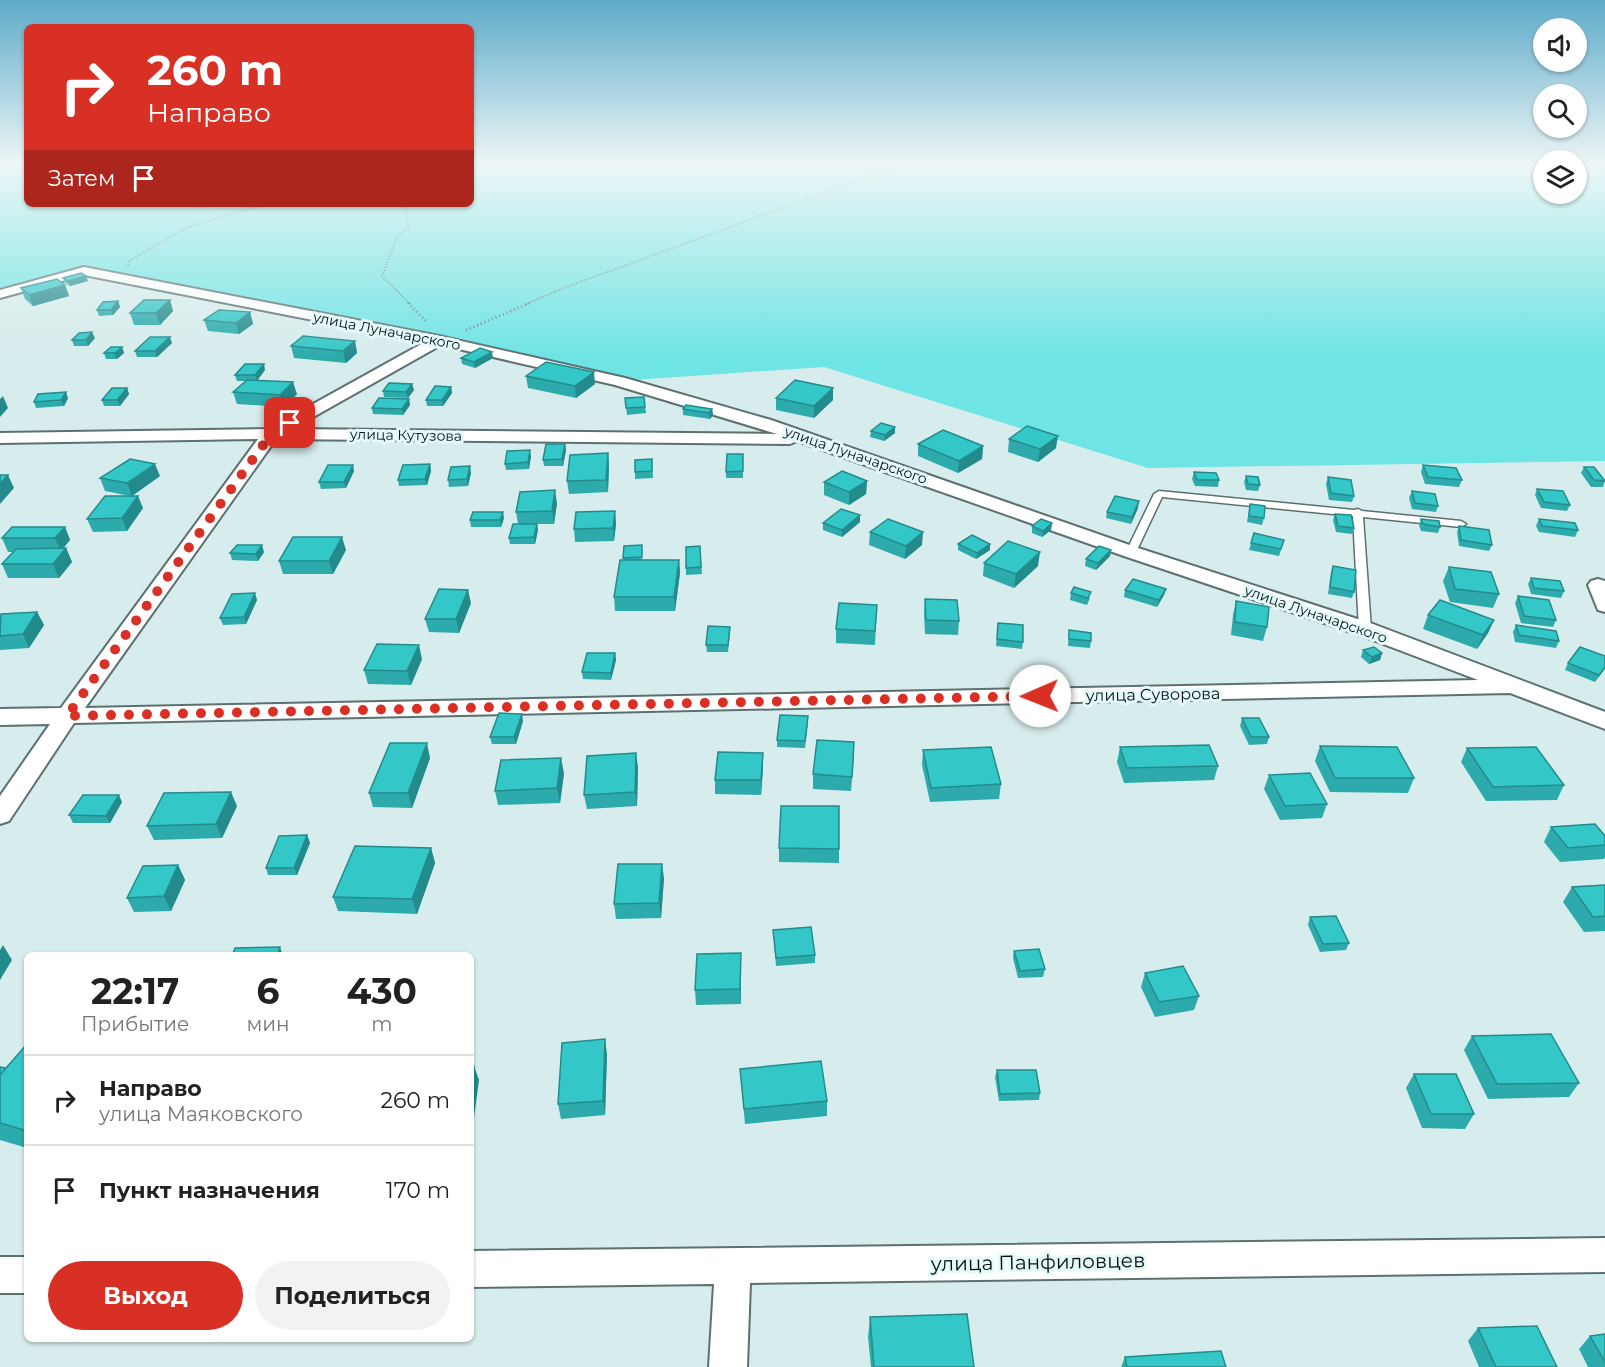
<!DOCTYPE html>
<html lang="ru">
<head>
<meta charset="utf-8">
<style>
  body { margin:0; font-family:Montserrat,sans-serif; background:#f2f2f2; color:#222; height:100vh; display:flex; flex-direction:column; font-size:22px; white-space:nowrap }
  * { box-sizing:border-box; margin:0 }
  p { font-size:20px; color:#767676 }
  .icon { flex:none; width:33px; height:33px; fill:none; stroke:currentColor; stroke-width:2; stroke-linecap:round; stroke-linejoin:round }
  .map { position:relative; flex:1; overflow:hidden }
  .details { position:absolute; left:24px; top:952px; width:450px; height:390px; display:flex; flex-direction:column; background:#fff; border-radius:9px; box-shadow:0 2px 4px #0004 }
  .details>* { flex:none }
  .hud { position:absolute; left:24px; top:24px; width:450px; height:183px; border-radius:9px; box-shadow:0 2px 4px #0004; background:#d93025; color:#fff; overflow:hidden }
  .controls { position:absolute; left:1533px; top:18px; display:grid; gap:12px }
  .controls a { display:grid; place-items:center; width:54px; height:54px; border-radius:50%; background:#fff; box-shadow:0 2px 4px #0004; font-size:30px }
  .pin { position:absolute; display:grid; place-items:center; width:51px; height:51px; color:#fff; margin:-26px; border-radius:12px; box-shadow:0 3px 9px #0006 }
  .me { position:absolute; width:66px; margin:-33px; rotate:269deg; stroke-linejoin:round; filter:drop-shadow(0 0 4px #0008) }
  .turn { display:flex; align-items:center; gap:21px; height:126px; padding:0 24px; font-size:27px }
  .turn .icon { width:78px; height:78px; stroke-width:2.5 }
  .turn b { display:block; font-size:42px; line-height:51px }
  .then { display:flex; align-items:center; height:57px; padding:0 24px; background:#0003; gap:12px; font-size:22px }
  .eta { display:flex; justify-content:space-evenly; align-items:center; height:102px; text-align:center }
  .eta b { font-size:36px; font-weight:700; line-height:42px }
  .primary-button { display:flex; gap:12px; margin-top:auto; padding:12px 24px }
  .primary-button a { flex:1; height:69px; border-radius:36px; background:#d93025; color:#fff; font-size:24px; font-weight:700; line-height:69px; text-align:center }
  .primary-button a+a { background:#f2f2f2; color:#222 }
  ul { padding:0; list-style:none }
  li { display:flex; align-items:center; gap:18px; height:90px; padding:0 24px; border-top:2px solid #e0e0e0 }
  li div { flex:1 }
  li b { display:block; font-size:22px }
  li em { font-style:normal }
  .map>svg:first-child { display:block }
  .green { fill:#6fe4e4 }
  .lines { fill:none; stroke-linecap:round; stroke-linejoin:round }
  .service-casing { stroke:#5d7070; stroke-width:3 }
  .minor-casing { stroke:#5d7070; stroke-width:4 }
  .path-far1 { stroke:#6e7c7c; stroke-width:2; stroke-dasharray:1 2; stroke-linecap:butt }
  .path { stroke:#6e7c7c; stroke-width:3; stroke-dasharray:1 3; stroke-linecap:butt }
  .service { fill:#fff; fill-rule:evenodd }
  .minor { fill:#fff; fill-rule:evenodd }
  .wall { fill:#2dabac }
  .shaded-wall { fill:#248b8c }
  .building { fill:#34c7c8; stroke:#248b8c; stroke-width:1.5 }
  .route { stroke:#d93025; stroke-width:10; stroke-dasharray:0 18 }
  .labels { text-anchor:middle; stroke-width:6; stroke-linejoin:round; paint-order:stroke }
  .far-street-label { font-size:14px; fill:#080f0f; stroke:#e4f9f9 }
  .street-label { font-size:16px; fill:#080f0f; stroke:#e4f9f9 }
  .near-street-label { font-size:20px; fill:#080f0f; stroke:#e4f9f9 }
</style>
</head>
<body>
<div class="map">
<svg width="1605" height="1367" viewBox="0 0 1605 1367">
  <rect width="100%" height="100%" fill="#d7ecec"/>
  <!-- green -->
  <path class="green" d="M0,165H27V204H471V165H1543L1544,194H1576L1577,165H1605V461L1148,468L824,367L619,381L84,271L0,294Z"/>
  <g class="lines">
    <!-- service casing -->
    <g class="service-casing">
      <path id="service" d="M1159,491L1354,510L1358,509L1362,511L1461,521L1466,524L1461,527L1363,517L1371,629L1365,632L1359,629L1353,516L1162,497L1136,552L1131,555L1127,554L1126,552L1154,494Z"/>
    </g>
    <!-- minor casing -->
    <g class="minor-casing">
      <path id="minor" d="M84,267L439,336L625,378L771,420L1138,548L1373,624L1605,712V729L1510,693L74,723L9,821L0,824V796L50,724L0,725V709L61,708L258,439L0,443V433L268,429L425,342L84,275L0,298V290ZM441,345L615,385L777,434L292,429ZM276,439L790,444L797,441L1124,556L1357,634L1478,680L85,708Z
        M1598,579L1605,581V612L1598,610L1588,585L1591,581Z
        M1605,1238V1272L750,1283L747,1367H709L714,1284L471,1287V1251Z
        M0,1257H27V1293H0Z"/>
    </g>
    <!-- path-far1 -->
    <path class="path-far1" d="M404,204L409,228L398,235L382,276L410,304
      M128,265L129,261L188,227L265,204
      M526,304L569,286L900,165"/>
    <!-- path -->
    <path class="path" d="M408,303L426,321
      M466,330L530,303"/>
    <!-- service -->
    <use href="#service" class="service"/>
    <!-- minor -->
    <use href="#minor" class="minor"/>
  </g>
  <!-- wall -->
  <path class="wall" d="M63,278L88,281L70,286L65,283Z
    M65,285L69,296L33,306L25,299L21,288Z
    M170,300L173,311L160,325H134L130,313Z
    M118,301L120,307L113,315L99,316L97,310Z
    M250,312L253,324L239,334L208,331L204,320Z
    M95,338L88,346H74L72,340Z
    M355,341L357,353L346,363L294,358L291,346Z
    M172,343L157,357H137L135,351Z
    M122,347L124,353L117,359H106L104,353Z
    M461,358H493L475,368L462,364Z
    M265,370L257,380L297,394L284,407L237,404L233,392L246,381H237L235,375Z
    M526,376L595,384L576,398L528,388Z
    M412,384L414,390L408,398L384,397L383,391Z
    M451,387L452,393L443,406H427L426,400Z
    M127,388L129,394L120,406H104L102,400Z
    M644,397L646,413L627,415L625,398Z
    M68,398L64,406L36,408L34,402Z
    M776,398L833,400L814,418L776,410Z
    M409,399L410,405L403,415L373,414L372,408Z
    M683,409H712L713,415L710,419L683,415Z
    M895,427V433L884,441L870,437L871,431Z
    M1009,439L1056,448L1038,462L1008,452Z
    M565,444L566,450L563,466H544L543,460Z
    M918,444L983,446L982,459L958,473L918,456Z
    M608,453L609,465L608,492L569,494L567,481Z
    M743,454V478H726V472Z
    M531,456L529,469L506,470L505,464Z
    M652,459L653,478L635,479V472Z
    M430,464L431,471L427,485L399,486L398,480Z
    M1423,465L1462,480L1459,487L1425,484L1421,472Z
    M1584,467L1605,480L1603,487H1591L1581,473Z
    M354,471L346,488L321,489L319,482Z
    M1194,472L1219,480L1218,487L1195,486L1192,479Z
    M471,473L468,486L449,487L448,480Z
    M160,476L132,496L143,508L127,531L93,532L87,519L130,496L105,491L100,478Z
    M1246,476L1260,485L1258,491L1246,490L1244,482Z
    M1328,477L1354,496L1352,502L1329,500L1326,484Z
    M867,481L866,494L849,505L824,495V482Z
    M1537,489L1570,505L1567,511L1541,508L1535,495Z
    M1412,491L1438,506L1436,512L1412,509L1409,498Z
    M557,503L554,524H537L538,530L535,544H510L509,538L518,524L516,512Z
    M1250,504L1264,518L1262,525L1247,522Z
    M1138,508L1131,524L1106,518L1107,512Z
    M615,511L616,524L614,541L575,542L574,529Z
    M1335,514L1354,528L1352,534L1336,532L1333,520Z
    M860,515V522L842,537L823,530V523Z
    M504,518L501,527H471L470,520Z
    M1421,519L1440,527L1438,533L1421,531L1419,525Z
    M1539,519L1578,530L1575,537L1539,532L1536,526Z
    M1052,523L1051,530L1042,537L1032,533V526Z
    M1459,526L1492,545L1489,551L1459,546L1457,532Z
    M65,527L70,540L63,548H66L72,562L59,578H8L2,564L13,552H8L2,538Z
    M870,532L922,545L905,559L869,545Z
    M1254,533L1284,540L1279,556L1249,550Z
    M958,544H990V550L976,559L958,550Z
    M642,545V560H679L680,573L675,611H615L614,597L623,560L624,546Z
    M700,546L702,574L686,575V547Z
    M346,550L333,574H283L279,561Z
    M1111,550L1110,556L1096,570L1085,566L1086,559Z
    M264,552L258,561L232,560L230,553Z
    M984,563L1038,566L1014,588L983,576Z
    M1333,566L1354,592L1352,598L1328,594L1331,572Z
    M1449,567L1499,594L1493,608L1450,602L1443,581Z
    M1531,578L1564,591L1561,598L1531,594L1528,584Z
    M1166,589L1164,595L1157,607L1124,597L1125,590Z
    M1071,593L1090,598L1087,605L1070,600Z
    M1518,596L1556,620L1553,627L1521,623L1515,603Z
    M925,599L959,621L958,635L925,634L924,613Z
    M257,600L246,624L223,625L220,618Z
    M1236,601L1267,627L1263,641L1231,635L1233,615Z
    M471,603L459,633L429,632L425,619Z
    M877,605L875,645L836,643V629Z
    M37,612L44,625L29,648L0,650V615Z
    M1428,615L1494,620L1488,633L1477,649L1423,629Z
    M998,623L1023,642L1022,649L996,646Z
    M1516,625L1559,641L1556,648L1515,642L1513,632Z
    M1069,630L1091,641L1090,648L1068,646Z
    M730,633L728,652H707L706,645Z
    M1363,650L1382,653L1380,660L1369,664L1361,657Z
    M615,653L616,660L611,680L583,679L582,672Z
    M422,659L411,685L368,684L364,670Z
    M1568,663L1605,669L1595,682L1565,670Z
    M1242,718L1269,737L1267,744L1249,745L1240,726Z
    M523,721L516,744H492L490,737Z
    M808,723L805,748L777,747V740Z
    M1320,746L1414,778L1408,793L1330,792L1315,761Z
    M1120,747L1218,766L1214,780L1124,783L1117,762Z
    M1467,748L1564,785L1557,800L1486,801L1461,762Z
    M923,750L1001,784L999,799L930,802L922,765Z
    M763,753V767L761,795L715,794V780Z
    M854,757L851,791L813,789V774Z
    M430,758L412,808L373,807L369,793Z
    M638,767L637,806L587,809L584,795Z
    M564,773L560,803L498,805L495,791Z
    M1269,775L1327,804L1322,818L1280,820L1264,789Z
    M122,802L110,823H73L69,815Z
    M237,806L222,838L154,840L147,826Z
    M839,806V863L779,862V848Z
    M1551,827L1605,836V857L1604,859L1560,862L1544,842Z
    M307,835L310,843L297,875H268L266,868Z
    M431,848L435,863L417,914L338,911L333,897Z
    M178,865L185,880L171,911L134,912L127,898Z
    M664,878L661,918L616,919L614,904Z
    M1605,885V931L1584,932L1563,902L1572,887Z
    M1310,917L1349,943L1346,950L1320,952L1308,925Z
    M773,930L815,955V963L776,966Z
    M1014,951L1045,969L1043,977L1018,978L1013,958Z
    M741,953V1004L696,1005L695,990Z
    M1145,973L1199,996L1194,1010L1155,1017L1141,987Z
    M1472,1036L1579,1083L1569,1097L1488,1099L1464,1050Z
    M27,1044V1148L0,1140V1067L6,1068Z
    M607,1054L605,1115L561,1119L558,1104Z
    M740,1069L827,1101V1116L745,1124Z
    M997,1070L1040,1093L1039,1100L999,1101L995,1077Z
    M1414,1074L1474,1114L1465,1129L1422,1128L1406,1088Z
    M870,1317L974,1367H871L868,1337Z
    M1478,1328L1557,1367H1479L1468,1341Z
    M1605,1334V1367H1588L1579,1349L1590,1336Z
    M1125,1357L1226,1367H1121Z"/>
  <!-- shaded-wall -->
  <path class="shaded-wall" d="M86,276L88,281L70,286L68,281Z
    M65,285L69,296L33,306L29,295Z
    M170,300L173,311L160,325L156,313Z
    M118,301L120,307L113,315L111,310Z
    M250,312L253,324L239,334L236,323Z
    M92,332L95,338L88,346L86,340Z
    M170,337L172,343L157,357L155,351Z
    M355,341L357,353L346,363L343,351Z
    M122,347L124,353L117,359L115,353Z
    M492,352L493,358L475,368L474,362Z
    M264,364L265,370L257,381L255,375Z
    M594,372L595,384L576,398L575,386Z
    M293,382L297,394L284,407L280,395Z
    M412,384L414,390L408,398L406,392Z
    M451,387L452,393L443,406L442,400Z
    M127,388L129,394L120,406L117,400Z
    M833,388V400L814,418V406Z
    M66,392L68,398L64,406L61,400Z
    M3,396L8,408L0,417V399Z
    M409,399L410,405L403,415L402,409Z
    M712,409L713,415L710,419L709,413Z
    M895,427V433L884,441L885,435Z
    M1058,436L1056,448L1038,462L1040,449Z
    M565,444L566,450L563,466L562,459Z
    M983,446L982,459L958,473L959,461Z
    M530,450L531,456L529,469L528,462Z
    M608,453L609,465L608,492L606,480Z
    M155,464L160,476L132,496L127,483Z
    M430,464L431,471L427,485L425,479Z
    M353,465L354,471L346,488L344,482Z
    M470,466L471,473L468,486L467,479Z
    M8,475L14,488L0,504V484Z
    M867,481L866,494L849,505V492Z
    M555,490L557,503L554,524L552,511Z
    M138,496L143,508L127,531L122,518Z
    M1139,501L1138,508L1131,524L1132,517Z
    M615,511L616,524L614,541L613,528Z
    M503,512L504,518L501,527L500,520Z
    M860,515V522L842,537V530Z
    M1052,523L1051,530L1042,537L1043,531Z
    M537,524L538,530L535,544L534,537Z
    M65,527L70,540L61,551L55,538Z
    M923,532L922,545L905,559L906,546Z
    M342,537L346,550L333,574L329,561Z
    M990,544V550L976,559L977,553Z
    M262,545L264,552L258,561L256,554Z
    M66,548L72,562L59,578L53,564Z
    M1111,550L1110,556L1096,570L1098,563Z
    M1040,552L1038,566L1014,588L1016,574Z
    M679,560L680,573L675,611L674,597Z
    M1166,589L1164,595L1157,607L1159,600Z
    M468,590L471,603L459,633L456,619Z
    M255,593L257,600L246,624L244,617Z
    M37,612L44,625L29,648L23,634Z
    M1494,620L1488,633L1477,649L1483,635Z
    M419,645L422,659L411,685L407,671Z
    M615,653L616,660L611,680V673Z
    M1382,653L1380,660L1369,664L1372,657Z
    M522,714L523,721L516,744L514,737Z
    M427,743L430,758L412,808L408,793Z
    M636,753L638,767L637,806L635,792Z
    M763,753V767L761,795V780Z
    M561,758L564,773L560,803L557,788Z
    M231,792L237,806L222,838L216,824Z
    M119,795L122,802L110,823L106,816Z
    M307,835L310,843L297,875L294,868Z
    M431,848L435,863L417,914L412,899Z
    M662,864L664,878L661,918L659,903Z
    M178,865L185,880L171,911L164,896Z
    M3,945L12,960L0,980V950Z
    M280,947L283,956H277Z
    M741,953V1004L740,989Z
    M605,1039L607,1054L605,1115L603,1101Z
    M474,1066L479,1080L473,1125L471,1119V1093Z"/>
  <!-- building -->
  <path class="building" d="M81,273L86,276L68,281L63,278Z
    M57,279L65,285L29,295L21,288Z
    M144,300H170L156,313H130Z
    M118,301L111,310H97L103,302Z
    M219,310L250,312L236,323L204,320Z
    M92,332L86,340H72L79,333Z
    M303,336L355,341L343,351L291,346Z
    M150,337H170L155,351H135Z
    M111,347H122L115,353H104Z
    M480,348L492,352L474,362L461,358Z
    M546,362L594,372L575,386L526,376Z
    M245,364H264L255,375H235Z
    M247,380L293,382L280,395L233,392Z
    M795,380L833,388L814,406L776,398Z
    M389,383L412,384L406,392L383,391Z
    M435,386L451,387L442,400H426Z
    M112,388H127L117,400H102Z
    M66,392L61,400L34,402L38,394Z
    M644,397L645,407L626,408L625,398Z
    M379,398L409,399L402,409L372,408Z
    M686,405L712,409L709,413L683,409Z
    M881,423L895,427L885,435L871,431Z
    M1027,426L1058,436L1040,449L1009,439Z
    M943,430L983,446L959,461L918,444Z
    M546,444H565L562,459L543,460Z
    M530,450L528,462L505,464L507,451Z
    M608,453L606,480L567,481L570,455Z
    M727,454H743V471L726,472Z
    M130,459L155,464L127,483L100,478Z
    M652,459V471L635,472V460Z
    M430,464L425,479L398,480L403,465Z
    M328,465H353L344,482H319Z
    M1423,465L1456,468L1462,480L1428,477Z
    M470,466L467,479L448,480L451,467Z
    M1584,467H1594L1605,481L1594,480Z
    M842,471L867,481L849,492L824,482Z
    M1194,472L1216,473L1219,480H1197Z
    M0,475H8L0,484Z
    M1246,476L1258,477L1260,485L1248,484Z
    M1328,477L1351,480L1354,496L1331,493Z
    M1537,489L1563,491L1570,505L1544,502Z
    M555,490L552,511L516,512L520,492Z
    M1412,491L1435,494L1438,506L1415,503Z
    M105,496H138L122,518L87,519Z
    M1115,496L1139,501L1132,517L1107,512Z
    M1250,504L1265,506L1264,518L1249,516Z
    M841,509L860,515L842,530L823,523Z
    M615,511L613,528L574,529L576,512Z
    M473,512H503L500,520H470Z
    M1335,514L1351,515L1354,528L1338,526Z
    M888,519L923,532L906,546L870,532Z
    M1041,519L1052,523L1043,531L1032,526Z
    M1421,519L1439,521L1440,527L1423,524Z
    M1539,519L1575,523L1578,530L1542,526Z
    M513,524H537L534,537L509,538Z
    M1459,526L1489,530L1492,545L1461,540Z
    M12,527H65L55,538H2Z
    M1254,533L1284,540L1281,549L1251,543Z
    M972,535L990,544L977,553L958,544Z
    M293,537H342L329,561H279Z
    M1008,541L1040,552L1016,574L984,563Z
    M237,545H262L256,554L230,553Z
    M642,545V557L623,558L624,546Z
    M700,546L701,567L686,568V547Z
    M1099,546L1111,550L1098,563L1086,559Z
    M66,548L53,564H2L16,549Z
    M620,560H679L674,597H614Z
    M1333,566L1356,570L1354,592L1330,587Z
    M1449,567L1491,572L1499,594L1455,589Z
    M1531,578L1560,581L1564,591L1534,588Z
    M1133,579L1166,589L1159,600L1125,590Z
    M1074,587L1091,592L1088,598L1071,593Z
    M439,589L468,590L456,619H425Z
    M255,593L244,617L220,618L232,594Z
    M1518,596L1549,600L1556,620L1524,616Z
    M925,599L957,600L959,621L926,620Z
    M1440,600L1494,620L1483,635L1428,615Z
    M1236,601L1269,607L1267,627L1235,622Z
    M839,603L877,605L875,631L836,629Z
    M37,612L23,634L0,636L1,614Z
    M998,623L1023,625V642L997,639Z
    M1516,625L1556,631L1559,641L1519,635Z
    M708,626L730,627L728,645H706Z
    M1069,630L1091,633V641L1069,639Z
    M377,644L419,645L407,671L364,670Z
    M1374,647L1382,653L1372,657L1363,650Z
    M1580,647L1605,656V667L1599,675L1568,663Z
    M587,653H615L611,673L582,672Z
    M499,713L522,714L514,737H490Z
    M780,715L808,716L805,741L777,740Z
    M1242,718H1259L1269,737H1251Z
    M817,740L854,742L852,777L813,774Z
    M390,743H427L408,793H369Z
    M1209,745L1218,766L1127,768L1120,747Z
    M1320,746L1397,747L1414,778H1335Z
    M991,747L1001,784L931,788L923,750Z
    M1536,747L1564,785L1493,787L1467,748Z
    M718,752L763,753L761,780H715Z
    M636,753L635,792L584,795L587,756Z
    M561,758L557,788L495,791L501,760Z
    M1310,773L1327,804L1285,806L1269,775Z
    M231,792L216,824L147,826L164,793Z
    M83,795H119L106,816L69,815Z
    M781,806H839V849L779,848Z
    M1595,824L1605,836V845L1568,848L1551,827Z
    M307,835L294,868H266L279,836Z
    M355,846L431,848L412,899L333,897Z
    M618,864H662L659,903L614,904Z
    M178,865L164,896L127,898L143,866Z
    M1605,885V916L1593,917L1572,887Z
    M1336,916L1349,943L1323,944L1310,917Z
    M811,927L815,955L776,958L773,930Z
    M280,947L277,956H232L235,948Z
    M1039,949L1045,969L1020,971L1014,951Z
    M741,953L740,989L695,990L697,954Z
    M1183,966L1199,996L1159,1002L1145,973Z
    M1551,1034L1579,1083L1497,1084L1472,1036Z
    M605,1039L603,1101L558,1104L562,1043Z
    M27,1044V1131L0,1123V1075Z
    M821,1061L827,1101L744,1109L740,1069Z
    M471,1066H474L471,1093Z
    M0,1067L6,1068L0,1075Z
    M997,1070H1036L1040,1093L1000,1094Z
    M1414,1074H1456L1474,1114H1431Z
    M967,1314L974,1367H874L870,1317Z
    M1537,1326L1557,1367H1496L1478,1328Z
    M1605,1334V1362L1590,1336Z
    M1221,1351L1226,1367H1127L1125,1357Z"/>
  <!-- sky -->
  <linearGradient id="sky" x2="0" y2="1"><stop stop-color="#5daac9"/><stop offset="0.46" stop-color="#edf6f6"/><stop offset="1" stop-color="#edf6f6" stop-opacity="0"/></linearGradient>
  <rect width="1605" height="357" fill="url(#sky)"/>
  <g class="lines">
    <!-- route -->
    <path class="route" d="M290,423L271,434L67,716L1040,696"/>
  </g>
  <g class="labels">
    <!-- far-street labels -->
    <g class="far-street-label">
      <text transform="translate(387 331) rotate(11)" y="5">улица Луначарского</text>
      <text transform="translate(406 435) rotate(1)" y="5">улица Кутузова</text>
      <text transform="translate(856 455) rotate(19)" y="5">улица Луначарского</text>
      <text transform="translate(1316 614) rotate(19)" y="5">улица Луначарского</text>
    </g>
    <!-- street labels -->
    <g class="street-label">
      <text transform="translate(1153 694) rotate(-1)" y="6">улица Суворова</text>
    </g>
    <!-- near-street labels -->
    <g class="near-street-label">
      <text transform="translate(1038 1262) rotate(-1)" y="7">улица Панфиловцев</text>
    </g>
  </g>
</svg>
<div class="controls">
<a><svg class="icon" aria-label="sound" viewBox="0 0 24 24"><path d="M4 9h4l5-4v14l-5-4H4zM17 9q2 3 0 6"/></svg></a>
<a><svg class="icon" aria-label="search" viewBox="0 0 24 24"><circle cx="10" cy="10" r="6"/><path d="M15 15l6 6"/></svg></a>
<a><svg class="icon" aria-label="layers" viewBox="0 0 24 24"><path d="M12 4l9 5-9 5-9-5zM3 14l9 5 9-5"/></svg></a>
</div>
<div class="pin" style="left:290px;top:423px;background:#d93025"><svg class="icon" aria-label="arrive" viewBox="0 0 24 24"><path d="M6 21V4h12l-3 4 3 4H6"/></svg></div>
<svg class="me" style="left:1040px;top:696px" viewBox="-20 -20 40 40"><circle r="19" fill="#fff"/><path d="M0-13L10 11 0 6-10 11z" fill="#d93025"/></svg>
<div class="hud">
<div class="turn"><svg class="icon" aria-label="right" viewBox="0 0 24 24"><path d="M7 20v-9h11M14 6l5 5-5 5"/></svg><div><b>260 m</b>Направо</div></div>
<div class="then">Затем<svg class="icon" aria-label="arrive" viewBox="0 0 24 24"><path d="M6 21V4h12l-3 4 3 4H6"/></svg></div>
</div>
<section class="details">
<div class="eta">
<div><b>22:17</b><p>Прибытие</p></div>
<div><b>6</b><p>мин</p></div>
<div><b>430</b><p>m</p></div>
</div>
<ul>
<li><svg class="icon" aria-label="right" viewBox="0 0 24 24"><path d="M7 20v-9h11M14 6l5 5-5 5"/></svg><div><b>Направо</b><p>улица Маяковского</p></div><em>260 m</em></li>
<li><svg class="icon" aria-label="arrive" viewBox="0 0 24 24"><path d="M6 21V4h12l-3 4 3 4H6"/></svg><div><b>Пункт назначения</b></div><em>170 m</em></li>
</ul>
<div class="primary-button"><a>Выход</a><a>Поделиться</a></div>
</section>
</div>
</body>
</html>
